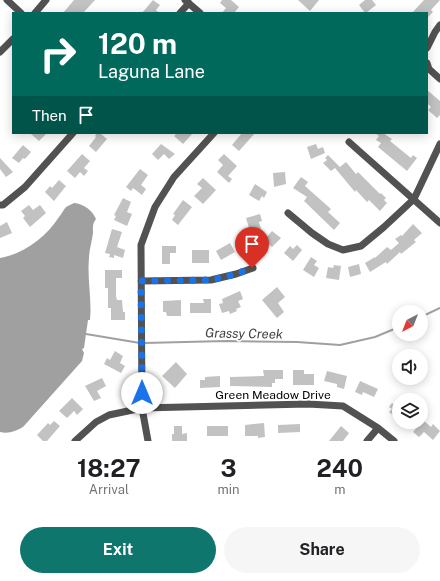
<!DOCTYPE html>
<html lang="en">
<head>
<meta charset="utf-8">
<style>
  body { margin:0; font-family:"Public Sans",sans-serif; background:#f6f6f6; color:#202124; height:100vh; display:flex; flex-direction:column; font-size:15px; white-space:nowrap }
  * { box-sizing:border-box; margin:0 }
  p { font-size:13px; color:#757577 }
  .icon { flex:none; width:22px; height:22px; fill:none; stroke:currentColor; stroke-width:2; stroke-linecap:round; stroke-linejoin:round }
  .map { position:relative; height:441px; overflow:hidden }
  .details { display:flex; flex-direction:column; background:#fff; flex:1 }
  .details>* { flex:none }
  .banner { position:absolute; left:12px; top:12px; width:416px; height:122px; border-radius:0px; box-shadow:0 2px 10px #0003; background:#00695c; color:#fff; overflow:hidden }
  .needle { width:26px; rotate:222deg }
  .buttons { position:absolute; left:392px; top:305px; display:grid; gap:8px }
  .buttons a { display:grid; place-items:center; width:36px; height:36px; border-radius:50%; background:#fff; box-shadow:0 2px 10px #0003; font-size:20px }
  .pin { position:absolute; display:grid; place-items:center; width:34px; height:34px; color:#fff; margin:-41px -17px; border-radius:50% 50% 50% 0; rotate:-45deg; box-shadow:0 0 4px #0007 }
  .pin .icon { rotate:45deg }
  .me { position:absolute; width:44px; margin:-22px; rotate:0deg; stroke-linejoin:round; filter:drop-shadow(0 0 3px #0008) }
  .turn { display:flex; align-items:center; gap:14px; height:84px; padding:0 20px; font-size:18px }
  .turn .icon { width:52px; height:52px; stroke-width:2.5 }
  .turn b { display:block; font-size:28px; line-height:34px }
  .then { display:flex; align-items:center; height:38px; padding:0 20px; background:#0003; gap:8px; font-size:15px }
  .eta { display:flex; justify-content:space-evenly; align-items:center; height:68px; text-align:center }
  .eta b { font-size:24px; font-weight:700; line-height:28px }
  .action { display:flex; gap:8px; margin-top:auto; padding:8px 20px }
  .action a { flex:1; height:46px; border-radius:24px; background:#0f766e; color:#fff; font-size:16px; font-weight:700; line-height:46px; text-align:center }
  .action a+a { background:#f6f6f6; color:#202124 }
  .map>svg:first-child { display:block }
  .water { fill:#a0a0a0 }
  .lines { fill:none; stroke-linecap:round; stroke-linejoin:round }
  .stream { stroke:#a0a0a0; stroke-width:2 }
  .building { fill:#c2c2c2 }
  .minor { stroke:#525252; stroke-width:7 }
  .route { stroke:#1a73e8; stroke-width:7; stroke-dasharray:0 12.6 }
  .labels { text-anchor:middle; stroke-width:3; stroke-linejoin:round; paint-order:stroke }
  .street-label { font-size:12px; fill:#000; stroke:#fff }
  .water-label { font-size:13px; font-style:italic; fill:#414141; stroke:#fff }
</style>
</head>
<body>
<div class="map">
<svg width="440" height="441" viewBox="0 0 440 441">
  <rect width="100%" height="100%" fill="#fff"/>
  <!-- water -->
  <path class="water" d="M74,203C84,204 92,210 96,219C92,224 93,228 93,233C92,242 89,250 89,258C87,279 92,299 90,320H88L84,348L82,349L84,353L82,361L23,427C16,431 9,434 0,432V258C24,254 46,237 59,217C62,214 63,210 66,207Z"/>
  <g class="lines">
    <!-- stream -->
    <path class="stream" d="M421,317L440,308
      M86,334L140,343
      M144,343L226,341L297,342L340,345L375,337L399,327"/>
  </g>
  <!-- building -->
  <path class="building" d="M74,0H95L83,13H63Z
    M153,0L160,5L156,10L159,13H142Z
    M222,0H231L239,7L234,13H222L226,8L220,3Z
    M298,0H319L310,11Z
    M365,0H372L376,5L366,13H365L359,5Z
    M424,0H440L431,10L433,12L428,17L427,13H412Z
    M427,90L440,101V115L437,118L428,110L431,107L427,103Z
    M30,133H47L39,141Z
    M97,133H100L107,139L96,152L89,146L96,137L95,136Z
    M177,133H193L183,144L174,136Z
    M242,133H255L239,151L232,145Z
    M375,133H383L392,139L390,141L411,158L413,155L417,158L407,171L378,147L381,143L376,140L379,136Z
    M161,144L175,154L169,159L164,154L158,160L152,154Z
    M316,144L318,149L323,147L325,153L311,159L307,147Z
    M23,145L31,152L25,159L23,158L19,163L12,158Z
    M82,154L90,161L84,168L88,171L84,176L80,172L75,178L67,171Z
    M224,154L237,166L228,176L232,179L229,183L217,172L223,165L218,160Z
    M328,155L340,167L346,162L356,174L358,172L380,194L381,193L386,198L384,200L387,203L380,211L369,200L367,202L356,190L355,192L335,168L331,171L323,163L327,160L325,158Z
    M0,158L13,172L6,177L0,169Z
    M140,169L148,175L141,185L146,189L142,195L133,188L131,191L126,187Z
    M285,172L286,184L274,187L273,173Z
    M301,177L308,182L305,186L331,209L328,212L340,223L334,230L304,201L307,197L293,188Z
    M203,178L216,190L203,204L194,196L202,188L197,184Z
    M59,180L66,186L54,201L45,192L50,186L52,188Z
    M255,184L267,192L264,198L262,196L259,201L249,195Z
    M123,198L131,202L127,212L132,214L127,226L114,220L116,216L114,215Z
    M183,200L192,207L178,225L172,220L175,215L173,214Z
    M29,205L33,210L40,205L46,213L30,227L23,218L25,216L21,211Z
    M260,214L262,221L259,222L261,229L250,231L246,218Z
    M7,222L12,233L0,238V226Z
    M413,224L422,233L414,240L416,242L401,254L400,252L387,264L386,262L370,272L365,263L375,257V258L387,247L391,250L399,243L395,239L401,235L402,236Z
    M112,229L122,232L117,247L125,250L123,258L114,255V258L109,257L110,254L105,253Z
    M272,231L281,238L272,247L264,240Z
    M230,243L235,252L221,260L216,251Z
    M297,245L302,250L293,261L284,253L290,246L293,249Z
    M162,246H176V253H170V264H162Z
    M192,250H209V263H192Z
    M311,257L317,261L314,265L319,268L314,277L303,270Z
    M359,264L361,274L350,277L348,267Z
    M334,265L341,266L339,280L326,278L328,267L333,268Z
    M105,270H122V278H116V296L117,300H122L123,312H125V320H111V308H108V288H105Z
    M277,287L285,297L278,303L284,312L277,318L262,300Z
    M240,291L243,299L238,301L241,307L236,309L237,311L230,314L229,311L222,313L219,304L223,303L222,299Z
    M203,299H211V313H190V303H204Z
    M181,300V316H167L166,312H163V301Z
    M115,351L123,356L120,363L125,366L121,373L104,364L107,358L110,360Z
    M176,362L187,374L175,388L162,376Z
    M263,370H283V379H275V383H272V387L230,386V377L264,376Z
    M293,370H304V374H314V385H293Z
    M327,371L347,376L344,389L337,387V384L324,381Z
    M220,376V387L200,388V380H205V377Z
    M102,378L106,386L97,391L101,398L94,401L85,386Z
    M360,381L378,389L374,397L363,392L362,395L355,392Z
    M72,398L83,409L77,415L74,411L67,418L59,411Z
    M392,403L399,408V420L389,412L392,409L389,407Z
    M423,420L431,427L433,424L440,431L433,440L424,432L419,437L413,432Z
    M54,421L60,426L47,441H43L37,435L48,423L50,425Z
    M264,423L265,437L258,438V436H245V425Z
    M300,424V432L278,433V425Z
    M174,426H182V434L187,433V441H172V434H174Z
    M207,426H228V436H207Z
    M341,426L349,433L343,441H329Z"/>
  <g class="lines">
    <!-- minor -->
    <path class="minor" d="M7,0L21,13
      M185,0L200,13
      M35,13L46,0
      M180,13L189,3
      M427,48L435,32L440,25
      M0,52L13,39
      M427,63L429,69L440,79
      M349,142L440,223
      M0,205H3L25,187L73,133
      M288,213L312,233L328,244L343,250L361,246L384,227L414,199L440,144
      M141,281L211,280L236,274L253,268
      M75,441L96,422L109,415L142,408L308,404L343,406L378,428L394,441
      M148,441L142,408L141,245L155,207L174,177L214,133
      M367,441L378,428"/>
  </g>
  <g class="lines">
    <!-- route -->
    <path class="route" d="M142,393L141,281L211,280L236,274L252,268"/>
  </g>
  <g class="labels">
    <!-- street labels -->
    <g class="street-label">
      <text x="273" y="399">Green Meadow Drive</text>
    </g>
    <!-- water labels -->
    <g class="water-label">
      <text transform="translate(244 333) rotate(1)" y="5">Grassy Creek</text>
    </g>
  </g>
</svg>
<div class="buttons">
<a><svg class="needle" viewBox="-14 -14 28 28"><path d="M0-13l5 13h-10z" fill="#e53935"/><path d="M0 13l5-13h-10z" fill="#757577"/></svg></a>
<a><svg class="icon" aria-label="sound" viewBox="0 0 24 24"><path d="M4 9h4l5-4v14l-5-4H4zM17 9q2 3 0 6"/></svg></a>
<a><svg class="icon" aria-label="layers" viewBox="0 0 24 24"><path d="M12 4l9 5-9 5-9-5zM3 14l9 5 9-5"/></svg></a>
</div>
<div class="pin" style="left:252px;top:268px;background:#d93025"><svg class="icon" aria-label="arrive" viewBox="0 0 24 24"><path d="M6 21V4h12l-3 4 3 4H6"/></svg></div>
<svg class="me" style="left:142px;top:393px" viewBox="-20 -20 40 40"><circle r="19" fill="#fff"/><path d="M0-13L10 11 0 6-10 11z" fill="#1a73e8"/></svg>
<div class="banner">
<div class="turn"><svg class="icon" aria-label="right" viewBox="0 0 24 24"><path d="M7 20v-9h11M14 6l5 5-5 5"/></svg><div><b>120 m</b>Laguna Lane</div></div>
<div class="then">Then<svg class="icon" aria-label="arrive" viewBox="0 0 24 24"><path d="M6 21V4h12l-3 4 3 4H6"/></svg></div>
</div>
</div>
<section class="details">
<div class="eta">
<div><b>18:27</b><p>Arrival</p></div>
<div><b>3</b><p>min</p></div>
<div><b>240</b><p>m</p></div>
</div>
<div class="action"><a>Exit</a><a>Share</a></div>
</section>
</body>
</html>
